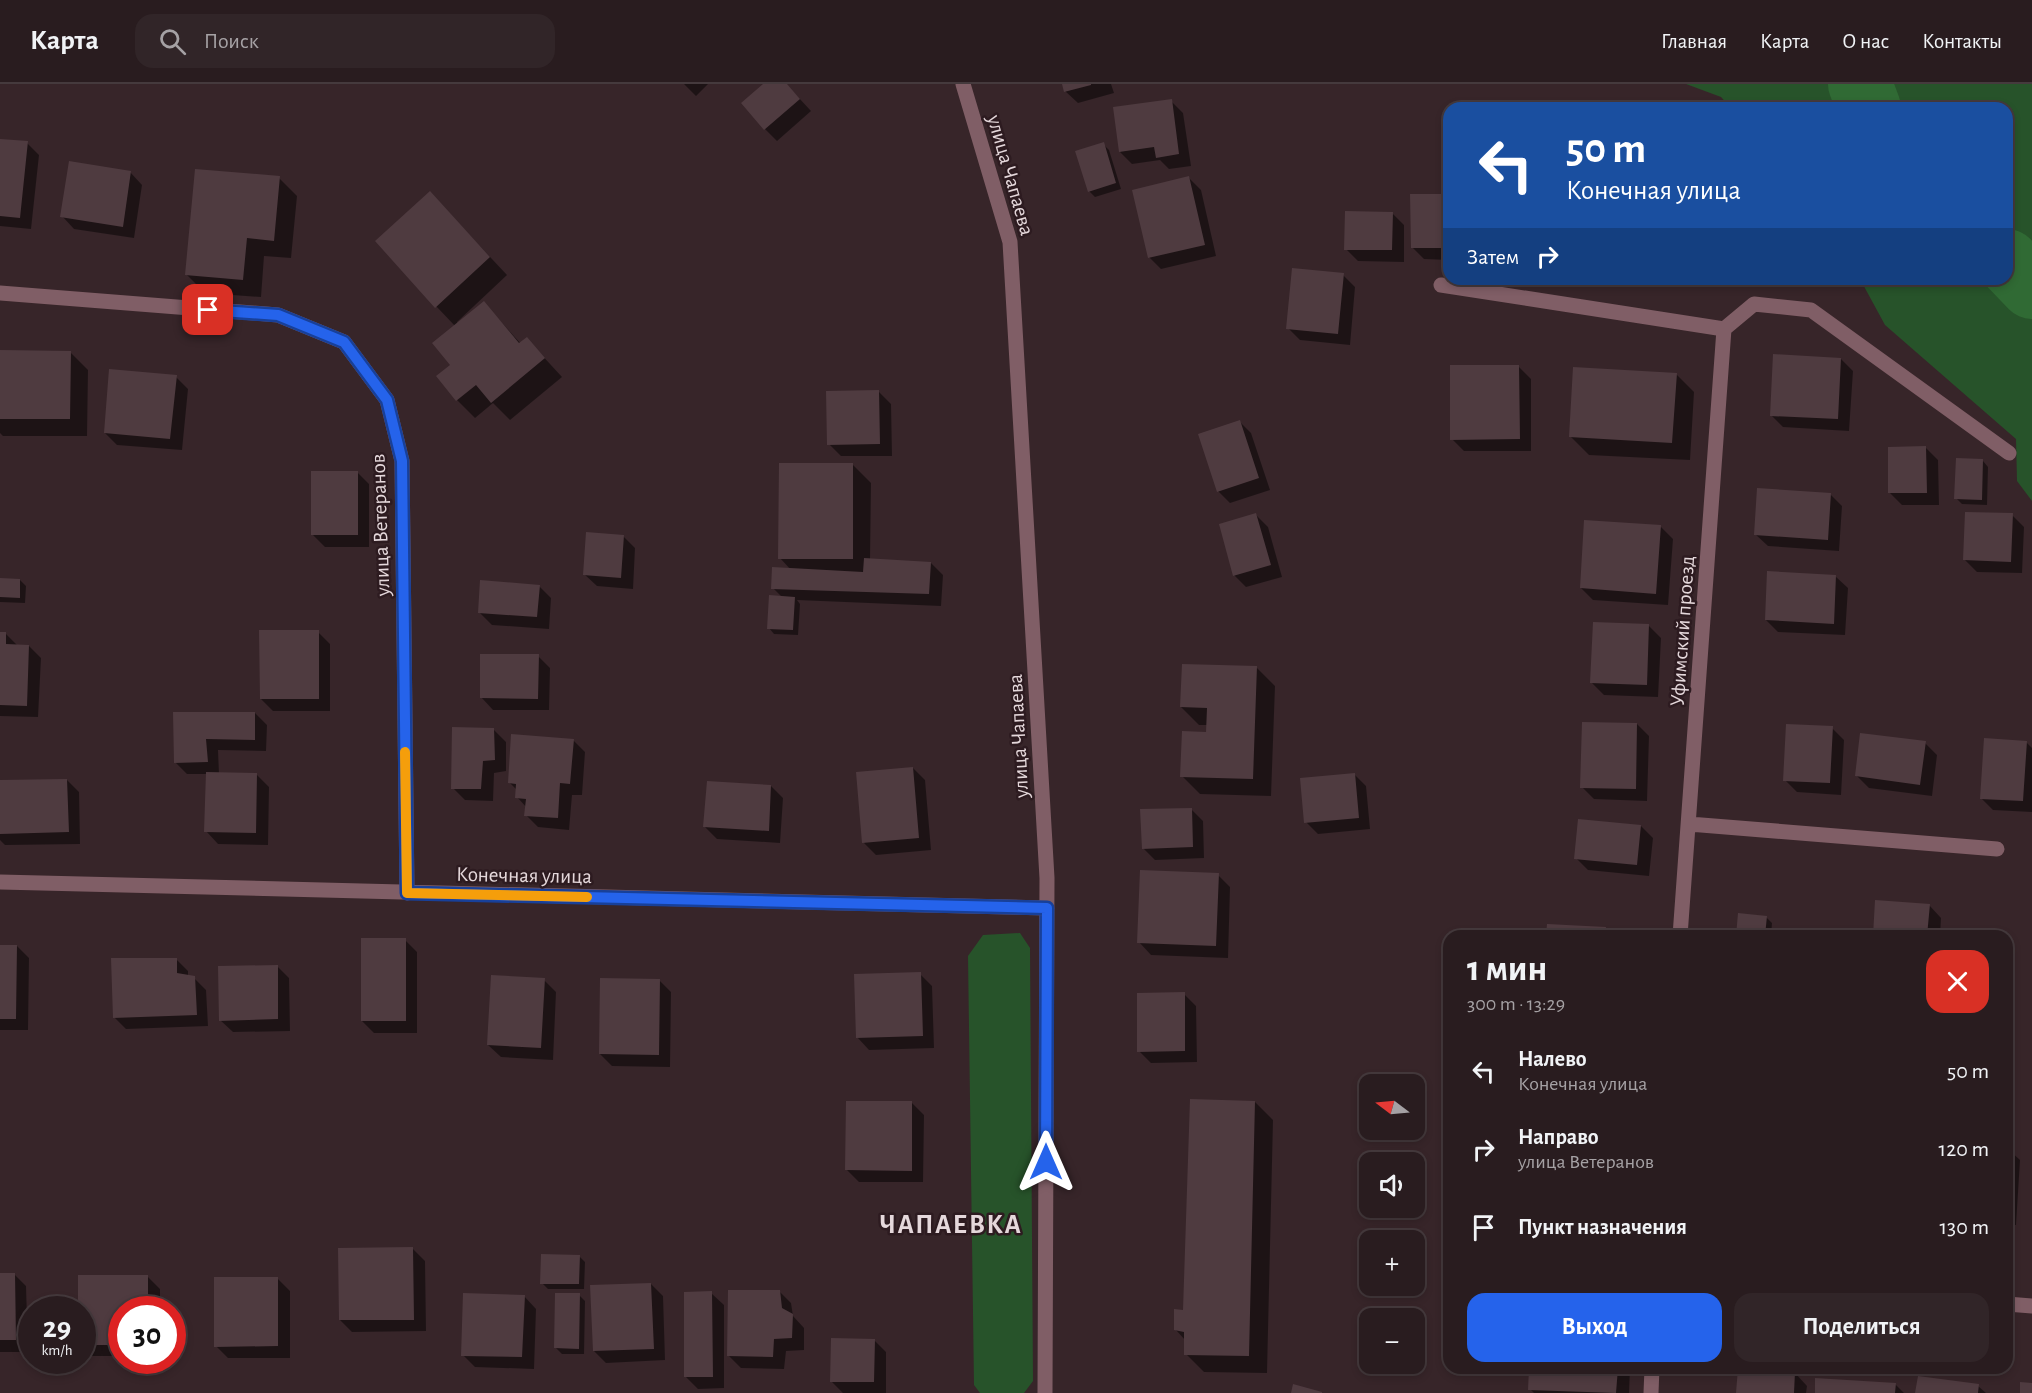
<!DOCTYPE html>
<html lang="ru">
<head>
<meta charset="utf-8">
<style>
  body { margin:0; font-family:"Alegreya Sans",sans-serif; background:#312528; color:#f1f3f6; height:100vh; display:flex; flex-direction:column; font-size:22px; white-space:nowrap }
  * { box-sizing:border-box; margin:0 }
  p { font-size:20px; color:#a5a1a4 }
  .icon { flex:none; width:33px; height:33px; fill:none; stroke:currentColor; stroke-width:2; stroke-linecap:round; stroke-linejoin:round }
  .map { position:relative; flex:1; overflow:hidden }
  .sheet { position:absolute; left:1443px; top:846px; width:570px; height:444px; display:flex; flex-direction:column; background:#291c1f; border-radius:18px; box-shadow:0 3px 9px #0003,0 0 0 2px #453a3d }
  .sheet>* { flex:none }
  .guide { position:absolute; left:1443px; top:18px; width:570px; height:183px; border-radius:18px; box-shadow:0 3px 9px #0003,0 0 0 2px #453a3d; background:#1a4fa0; color:#fff; overflow:hidden }
  .needle { width:39px; rotate:286deg }
  .controls { position:absolute; left:1359px; top:990px; display:grid; gap:12px }
  .controls a { display:grid; place-items:center; width:66px; height:66px; border-radius:12px; background:#291c1f; box-shadow:0 3px 9px #0003,0 0 0 2px #453a3d; font-size:30px }
  .speed { position:absolute; left:18px; top:1212px; display:flex; gap:12px; font-size:30px; font-weight:700; text-align:center }
  .speed>* { display:grid; place-content:center; width:78px; height:78px; border-radius:50%; background:#291c1f; box-shadow:0 3px 9px #0003,0 0 0 2px #453a3d; line-height:1 }
  .speed small { font-size:15px; font-weight:400 }
  .speed .limit { border:9px solid #d22; background:#fff; color:#111 }
  .pin { position:absolute; display:grid; place-items:center; width:51px; height:51px; color:#fff; margin:-26px; border-radius:12px; box-shadow:0 3px 9px #0006 }
  .me { position:absolute; width:66px; margin:-33px; rotate:0deg; stroke-linejoin:round; filter:drop-shadow(0 0 4px #0008) }
  .turn { display:flex; align-items:center; gap:21px; height:126px; padding:0 24px; font-size:27px }
  .turn .icon { width:78px; height:78px; stroke-width:2.5 }
  .turn b { display:block; font-size:42px; line-height:51px }
  .then { display:flex; align-items:center; height:57px; padding:0 24px; background:#0003; gap:12px; font-size:22px }
  .round { display:grid; place-items:center; flex:none; width:63px; height:63px; border-radius:18px; background:#312528 }
  .overview { display:flex; align-items:center; justify-content:space-between; height:102px; padding:0 24px }
  h1 { font-size:36px; font-weight:700; line-height:45px }
  .action { display:flex; gap:12px; margin-top:auto; padding:12px 24px }
  .action a { flex:1; height:69px; border-radius:18px; background:#2563eb; color:#fff; font-size:24px; font-weight:700; line-height:69px; text-align:center }
  .action a+a { background:#312528; color:#f1f3f6 }
  ul { padding:0; list-style:none }
  li { display:flex; align-items:center; gap:18px; height:78px; padding:0 24px }
  li div { flex:1 }
  li b { display:block; font-size:22px }
  li em { font-style:normal }
  header { display:flex; align-items:center; gap:36px; box-sizing:border-box; height:84px; padding:0 30px; background:#291c1f; border-bottom:2px solid #453a3d }
  header strong { font-size:28px }
  nav { display:flex; gap:33px; margin-inline-start:auto; font-size:21px }
  .search { width:420px; height:54px; background:#312528; display:flex; align-items:center; gap:15px; box-sizing:border-box; padding:0 21px; border-radius:18px; color:#a5a1a4; font-size:22px }
  .map>svg:first-child { display:block }
  .green { fill:#27532a }
  .shadow { fill:#0007 }
  .lines { fill:none; stroke-linecap:round; stroke-linejoin:round }
  .river { stroke:#306a34; stroke-width:64 }
  .building { fill:#4f3b40 }
  .minor { stroke:#805e66; stroke-width:15 }
  .route-casing { stroke:#184099; stroke-width:15 }
  .route { stroke:#2563eb; stroke-width:10 }
  .slow { stroke:#f59e0b; stroke-width:10 }
  .labels { text-anchor:middle; stroke-width:5; stroke-linejoin:round; paint-order:stroke }
  .street-label { font-size:21px; fill:#e5d8db; stroke:#2d1b20 }
  .district-label { font-size:27px; font-weight:bold; letter-spacing:1.5px; fill:#e5d8db; stroke:#2d1b20 }
</style>
</head>
<body>
<header>
<strong>Карта</strong>
<div class="search"><svg class="icon" aria-label="search" viewBox="0 0 24 24"><circle cx="10" cy="10" r="6"/><path d="M15 15l6 6"/></svg>Поиск</div>
<nav><a>Главная</a><a>Карта</a><a>О нас</a><a>Контакты</a></nav>
</header>
<div class="map">
<svg width="2032" height="1309" viewBox="0 0 2032 1309">
  <rect width="100%" height="100%" fill="#372529"/>
  <!-- green -->
  <path class="green" d="M1686,0H2032V417L2017,397L2016,355L1885,241L1860,195H2007V24H1731L1721,13Z
    M1020,849L1030,864L1033,1297L1024,1309H980L974,1301L968,872L983,851Z"/>
  <!-- shadow -->
  <path class="shadow" d="M684,0H708L696,12Z
    M765,0H786L811,27L777,57L765,45Z
    M1063,0H1111L1114,9L1078,19L1065,7Z
    M1171,17L1183,29L1191,82L1169,85L1160,76L1132,80L1120,68Z
    M0,56L27,59L39,71L31,145L0,142Z
    M1103,60L1109,66L1121,105L1095,113L1089,107Z
    M130,88L142,101L134,154L74,145L62,132Z
    M279,94L297,112L291,174L264,172L261,213L205,209L187,191Z
    M1189,94L1201,106L1216,172L1161,185L1149,173Z
    M430,109L507,191L457,238L458,240L484,219L521,260L527,255L562,293L510,336L493,319L475,334L457,316L438,293L452,281L455,242L436,222Z
    M1449,111V176L1424,175L1412,163Z
    M1392,129L1404,141V178L1358,177L1346,165Z
    M1343,191L1355,203L1350,261L1300,256L1288,244Z
    M0,268H70L88,286L87,352H3L0,349Z
    M1841,275L1853,287L1849,347L1783,343L1771,331Z
    M1519,283L1531,295V367H1464L1452,355Z
    M1676,290L1694,308L1690,376L1589,371L1571,353Z
    M176,293L188,305L182,366L117,361L105,349Z
    M879,308L891,320L892,372H841L829,360Z
    M1239,337L1251,349L1270,406L1230,419L1218,407Z
    M1926,364L1938,376L1939,421H1902L1890,409Z
    M1983,377L1988,383L1987,421L1962,420L1956,414Z
    M853,381L871,399L870,476L931,479L943,491L941,522L797,516L800,520L798,551L774,550L769,544L782,513L773,504L791,486L780,474Z
    M357,388L369,400V463H325L313,451Z
    M1830,410L1842,422L1839,467L1768,462L1755,450Z
    M1256,431L1268,443L1282,493L1246,503L1234,491Z
    M2012,431L2024,443L2022,489L1977,488L1965,476Z
    M1661,443L1673,455L1668,521L1593,516L1581,504Z
    M623,452L635,464L633,505L597,502L584,490Z
    M1835,492L1848,504L1845,551L1778,548L1766,536Z
    M0,496H20L26,502L25,519L0,518Z
    M539,502L551,514L549,545L492,541L480,529Z
    M1649,542L1661,554L1658,613L1604,611L1592,599Z
    M318,548L330,560V627H273L261,615Z
    M0,550H6L18,562H29L41,574L38,633L0,632Z
    M538,572L550,584L549,626H493L481,613Z
    M1257,584L1275,602L1271,712L1200,710L1182,692L1208,650V641H1199L1181,623Z
    M255,629L267,641L266,667L218,666L219,690L257,691L269,703L268,761L218,760L206,747L207,690H187L175,678V630Z
    M1637,640L1649,652L1647,717L1594,715L1582,703Z
    M1832,644L1844,656L1841,711L1797,708L1785,696Z
    M494,646L506,658V687L494,689L493,717L465,716L453,704Z
    M573,656L585,668L582,711H572L569,746L538,743L526,731L527,724L517,713V706L510,699Z
    M2026,658L2032,664V728L1993,726L1981,714Z
    M1925,659L1937,671L1932,712L1869,704L1857,692Z
    M913,684L925,696L931,766L876,771L864,759Z
    M1354,690L1366,702L1370,745L1318,750L1306,738Z
    M67,696L79,708L80,760L5,761L0,756V698Z
    M771,702L783,714L780,759L717,755L705,743Z
    M1191,725L1203,737L1204,774L1155,776L1143,764Z
    M1641,742L1653,754L1649,792L1588,786L1576,774Z
    M1218,791L1230,803L1228,874L1151,871L1139,858Z
    M1929,821L1941,834L1940,852H1874Z
    M1766,833L1772,839L1771,852H1737Z
    M1605,845L1612,852H1548Z
    M405,856L417,868V949H374L362,937Z
    M0,862H17L29,874L28,946H0Z
    M176,875L188,887V893L194,894L206,906L208,942L126,945L114,933Z
    M277,882L289,894L290,947L233,948L220,936Z
    M920,890L932,902L934,964L869,966L857,953Z
    M544,896L556,908L553,976L501,973L488,961Z
    M659,896L671,908L670,983L612,982L600,970Z
    M1184,910L1196,922L1197,978L1151,979L1139,967Z
    M1255,1018L1273,1036L1267,1289L1204,1288L1186,1270L1185,1256L1176,1246L1184,1227Z
    M912,1019L924,1031L923,1098H859L847,1086Z
    M2007,1064L2020,1076L2016,1141H2007Z
    M413,1165L425,1177L426,1247L352,1248L340,1236Z
    M579,1172L585,1178L584,1205H548L542,1199Z
    M0,1190H14L26,1202L28,1268H0Z
    M148,1193L160,1205V1226H122V1272H92L82,1263V1226Z
    M278,1195L290,1207V1274H228L216,1262Z
    M651,1200L663,1212L665,1276L606,1279L594,1267Z
    M779,1207L791,1219L793,1232L804,1244V1266L786,1267L784,1285L741,1284L729,1272Z
    M711,1209L724,1221V1304L698,1305L686,1293Z
    M579,1211L585,1217L584,1270H562L556,1264Z
    M524,1212L536,1225L534,1285L475,1283L463,1271Z
    M874,1256L886,1268V1309H843L832,1298Z
    M1531,1284H1630L1629,1309H1534L1530,1305Z
    M1795,1289L1807,1302L1806,1309H1737Z
    M1895,1300L1904,1309H1816Z
    M1978,1302L1986,1309H1917Z"/>
  <g class="lines">
    <!-- river -->
    <path class="river" d="M1860,0L1869,24
      M2007,177L2032,203"/>
  </g>
  <!-- building -->
  <path class="building" d="M763,0H787L800,15L764,46L741,19Z
    M1062,0H1091V1L1064,8Z
    M1172,15L1179,70L1156,74L1154,63L1119,68L1113,23Z
    M0,55L28,57L20,134L0,132Z
    M1104,58L1116,99L1088,108L1075,67Z
    M69,77L131,87L123,143L60,133Z
    M195,85L280,92L274,157L247,154L243,196L185,191Z
    M1189,92L1205,161L1148,174L1132,106Z
    M430,107L490,173L435,224L375,157Z
    M1410,110H1449V164H1411Z
    M1345,127L1393,128L1392,166H1344Z
    M1292,184L1344,189L1338,250L1286,245Z
    M484,217L519,259L527,253L545,274L491,319L476,301L456,317L436,292L450,281L432,259Z
    M0,266L71,267L70,335H0Z
    M1773,270L1841,274L1838,335L1770,332Z
    M1450,281H1519L1520,355L1450,356Z
    M1573,283L1677,289L1672,359L1569,353Z
    M109,285L177,291L170,355L104,349Z
    M879,306L880,360L827,361L826,307Z
    M1240,336L1259,394L1217,408L1198,350Z
    M1926,362L1927,409H1888V363Z
    M1956,374L1983,375L1982,416L1954,415Z
    M779,379H853V475H778Z
    M311,387H358V451H311Z
    M1757,404L1831,409L1828,456L1754,451Z
    M1965,428L2013,429L2011,478L1963,476Z
    M1256,429L1271,481L1233,492L1219,440Z
    M1584,436L1661,441L1656,510L1580,504Z
    M586,448L624,451L621,494L583,491Z
    M864,474L931,478L929,510L771,505L772,483L863,488Z
    M1767,487L1836,491L1834,540L1765,536Z
    M0,494L20,495V514L0,513Z
    M480,496L540,501L537,533L478,529Z
    M769,511L795,513L793,546L767,545Z
    M1593,538L1649,540L1647,601L1590,599Z
    M259,546H319V615H260Z
    M0,548H6V560L29,561L27,622L0,621Z
    M480,570H539L538,615L480,614Z
    M1182,580L1257,582L1253,695L1180,693L1182,647L1206,648L1207,624L1180,623Z
    M173,628H255V656L206,655L208,678L174,679Z
    M1582,638L1637,639L1636,705L1580,704Z
    M1786,640L1833,642L1830,699L1783,697Z
    M452,643L494,644L495,676L483,677L481,705H451Z
    M1860,649L1926,657L1920,701L1855,692Z
    M511,650L574,655L570,700L560,699L558,734L524,732L526,715L515,714L516,700L508,699Z
    M1984,654L2027,657L2023,717L1980,715Z
    M913,683L919,754L862,759L856,688Z
    M206,688L257,689L256,749L204,748Z
    M1355,689L1359,734L1304,739L1300,694Z
    M67,695L69,748L0,750V696Z
    M707,697L771,701L769,747L703,743Z
    M1192,724L1193,763L1142,765L1140,725Z
    M1578,735L1641,741L1637,781L1574,775Z
    M1140,786L1219,789L1216,862L1137,859Z
    M1875,816L1930,820L1927,852H1873Z
    M1738,829L1767,832L1765,852H1736Z
    M1547,840L1606,843L1605,852H1546Z
    M361,854H406V937H361Z
    M0,861H17L16,935H0Z
    M111,874H177V889L195,892L197,931L113,934Z
    M278,881V935L219,937L218,882Z
    M921,888L923,952L856,954L854,890Z
    M491,891L545,894L541,964L487,961Z
    M600,894L660,895L659,971L599,970Z
    M1185,908V967L1137,968V909Z
    M1190,1015L1255,1017L1249,1272L1184,1271V1248L1174,1246V1225L1183,1226Z
    M846,1017H912V1087L845,1086Z
    M413,1163L414,1236H339L338,1164Z
    M541,1170L580,1171L579,1200H540Z
    M0,1189H15L16,1256H0Z
    M78,1191H148V1226H122V1261H82V1226H78Z
    M214,1193H278V1262L214,1263Z
    M651,1199L654,1265L593,1267L590,1201Z
    M728,1206H780L782,1224L793,1230L792,1254L774,1255L773,1273L727,1272Z
    M712,1207L713,1293H684V1208Z
    M463,1209L525,1211L522,1273L461,1272Z
    M555,1209H580L579,1265L554,1264Z
    M831,1254L875,1255L874,1298H830Z
    M1529,1284H1618L1616,1309L1528,1306Z
    M1738,1284L1795,1288L1794,1309H1736Z
    M1918,1292L1979,1300L1978,1309H1915Z
    M1815,1294L1896,1299L1895,1309H1815Z
    M2020,1298L2032,1299V1309H2020Z
    M1293,1300L1322,1308V1309H1291Z"/>
  <g class="lines">
    <!-- minor -->
    <path class="minor" d="M963,0L1010,158L1047,794L1045,1309
      M1441,201L1724,245L1754,220L1811,226L2009,369
      M0,209L278,231L344,258L387,316L402,377L407,809
      M1689,740L1997,765
      M0,798L1047,824
      M1680,852L1724,245
      M2007,1220L2032,1222
      M1651,1309L1652,1284"/>
  </g>
  <g class="lines">
    <!-- route casing -->
    <g class="route-casing">
      <path id="route" d="M208,226L278,231L344,258L387,316L402,377L407,809L1047,824L1046,1078"/>
    </g>
    <!-- route -->
    <use href="#route" class="route"/>
    <!-- slow -->
    <path class="slow" d="M405,668L407,809L587,813"/>
  </g>
  <g class="labels">
    <!-- street labels -->
    <g class="street-label">
      <text transform="translate(1011 91) rotate(74)" y="7">улица Чапаева</text>
      <text transform="translate(380 441) rotate(-92)" y="7">улица Ветеранов</text>
      <text transform="translate(1682 547) rotate(-86)" y="7">Уфимский проезд</text>
      <text transform="translate(1018 652) rotate(-93)" y="7">улица Чапаева</text>
      <text transform="translate(524 791) rotate(1)" y="7">Конечная улица</text>
    </g>
    <!-- district labels -->
    <g class="district-label">
      <text x="951" y="1149">ЧАПАЕВКА</text>
    </g>
  </g>
</svg>
<div class="controls">
<a><svg class="needle" viewBox="-14 -14 28 28"><path d="M0-13l5 13h-10z" fill="#e53935"/><path d="M0 13l5-13h-10z" fill="#a5a1a4"/></svg></a>
<a><svg class="icon" aria-label="sound" viewBox="0 0 24 24"><path d="M4 9h4l5-4v14l-5-4H4zM17 9q2 3 0 6"/></svg></a>
<a>+</a>
<a>−</a>
</div>
<div class="speed"><div>29<small>km/h</small></div><div class="limit">30</div></div>
<div class="pin" style="left:208px;top:226px;background:#d93025"><svg class="icon" aria-label="arrive" viewBox="0 0 24 24"><path d="M6 21V4h12l-3 4 3 4H6"/></svg></div>
<svg class="me" style="left:1046px;top:1078px" viewBox="-20 -20 40 40"><path d="M0-17L14 15 0 8-14 15z" fill="#2563eb" stroke="#fff" stroke-width="4"/></svg>
<div class="guide">
<div class="turn"><svg class="icon" aria-label="left" viewBox="0 0 24 24"><path d="M17 20v-9H6M10 6l-5 5 5 5"/></svg><div><b>50 m</b>Конечная улица</div></div>
<div class="then">Затем<svg class="icon" aria-label="right" viewBox="0 0 24 24"><path d="M7 20v-9h11M14 6l5 5-5 5"/></svg></div>
</div>
<section class="sheet">
<div class="overview"><div><h1>1 мин</h1><p>300 m · 13:29</p></div><a class="round" style="background:#d93025;color:#fff"><svg class="icon" aria-label="close" viewBox="0 0 24 24"><path d="M6 6l12 12M18 6L6 18"/></svg></a></div>
<ul>
<li><svg class="icon" aria-label="left" viewBox="0 0 24 24"><path d="M17 20v-9H6M10 6l-5 5 5 5"/></svg><div><b>Налево</b><p>Конечная улица</p></div><em>50 m</em></li>
<li><svg class="icon" aria-label="right" viewBox="0 0 24 24"><path d="M7 20v-9h11M14 6l5 5-5 5"/></svg><div><b>Направо</b><p>улица Ветеранов</p></div><em>120 m</em></li>
<li><svg class="icon" aria-label="arrive" viewBox="0 0 24 24"><path d="M6 21V4h12l-3 4 3 4H6"/></svg><div><b>Пункт назначения</b></div><em>130 m</em></li>
</ul>
<div class="action"><a>Выход</a><a>Поделиться</a></div>
</section>
</div>
</body>
</html>
